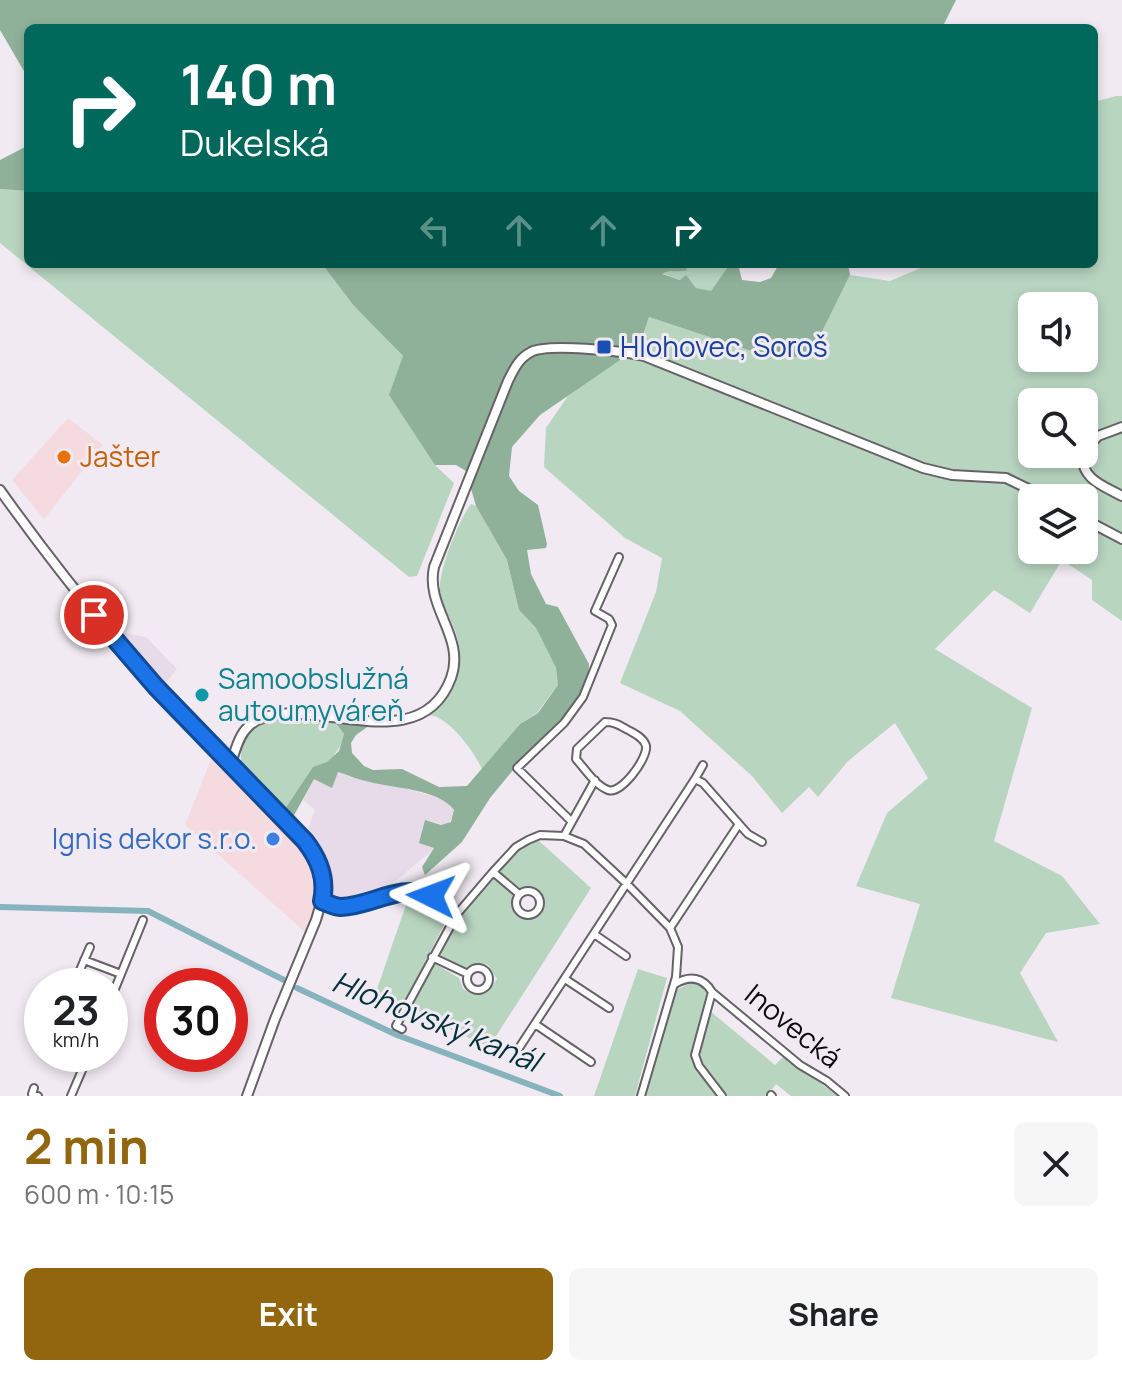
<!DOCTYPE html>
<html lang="en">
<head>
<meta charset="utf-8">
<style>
  body { margin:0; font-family:Manrope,sans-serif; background:#f6f6f6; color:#202124; height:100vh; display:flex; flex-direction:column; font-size:30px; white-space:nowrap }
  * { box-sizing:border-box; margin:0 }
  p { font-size:26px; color:#757577 }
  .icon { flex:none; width:44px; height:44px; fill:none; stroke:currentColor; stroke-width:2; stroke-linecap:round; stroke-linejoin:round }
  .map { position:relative; height:1096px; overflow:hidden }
  .drawer { display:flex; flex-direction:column; background:#fff; flex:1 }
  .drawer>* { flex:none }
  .top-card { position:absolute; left:24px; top:24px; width:1074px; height:244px; border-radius:12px; box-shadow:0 4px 12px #0003; background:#00695c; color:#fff; overflow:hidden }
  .buttons { position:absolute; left:1018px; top:292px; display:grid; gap:16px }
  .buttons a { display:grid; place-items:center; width:80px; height:80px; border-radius:12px; background:#fff; box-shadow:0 4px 12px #0003; font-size:40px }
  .speed { position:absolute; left:24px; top:968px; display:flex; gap:16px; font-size:40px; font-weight:700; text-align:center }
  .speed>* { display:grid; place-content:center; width:104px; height:104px; border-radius:50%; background:#fff; box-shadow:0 4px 12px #0003; line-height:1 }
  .speed small { font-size:20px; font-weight:400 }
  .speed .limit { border:12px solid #d22; background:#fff; color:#111 }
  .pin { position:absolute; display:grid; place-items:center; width:68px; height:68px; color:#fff; margin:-34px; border:4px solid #fff; border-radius:50%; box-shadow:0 2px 8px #0007 }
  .me { position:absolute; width:88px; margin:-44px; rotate:273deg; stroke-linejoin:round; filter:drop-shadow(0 0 6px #0008) }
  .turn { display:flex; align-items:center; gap:28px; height:168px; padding:0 24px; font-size:36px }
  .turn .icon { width:104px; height:104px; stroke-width:2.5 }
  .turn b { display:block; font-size:56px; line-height:68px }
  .lanes { display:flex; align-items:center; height:76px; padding:0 24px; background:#0003; justify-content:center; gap:40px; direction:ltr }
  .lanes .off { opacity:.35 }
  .round { display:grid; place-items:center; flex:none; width:84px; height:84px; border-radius:12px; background:#f6f6f6 }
  .head { display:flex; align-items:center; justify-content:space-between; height:136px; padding:0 24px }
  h1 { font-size:48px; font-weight:700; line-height:60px; color:#91660f }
  .action { display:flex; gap:16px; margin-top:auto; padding:16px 24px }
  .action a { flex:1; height:92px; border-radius:12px; background:#91660f; color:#fff; font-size:32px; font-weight:700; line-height:92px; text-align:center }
  .action a+a { background:#f6f6f6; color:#202124 }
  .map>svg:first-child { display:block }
  .built { fill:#e7dbe9 }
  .industrial { fill:#f5dbe0 }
  .green { fill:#b8d5c0; fill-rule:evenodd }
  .forest { fill:#8fb199 }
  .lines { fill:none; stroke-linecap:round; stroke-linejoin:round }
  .canal { stroke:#86b3be; stroke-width:6 }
  .street-casing { stroke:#676168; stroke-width:10 }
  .secondary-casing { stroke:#676168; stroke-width:12 }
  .street { stroke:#fff; stroke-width:6 }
  .secondary { stroke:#fff; stroke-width:8 }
  .route-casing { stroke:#114b97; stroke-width:20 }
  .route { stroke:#1a73e8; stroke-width:14 }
  .transit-dot { fill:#1a4fb4; stroke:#f1eaf2; stroke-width:3 }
  .food-dot { fill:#e8710a; stroke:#f1eaf2; stroke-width:3 }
  .culture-dot { fill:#0f9aa8; stroke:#f1eaf2; stroke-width:3 }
  .shop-dot { fill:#3f7fe0; stroke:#f1eaf2; stroke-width:3 }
  .labels { text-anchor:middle; stroke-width:6; stroke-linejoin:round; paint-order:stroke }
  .transit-label { font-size:28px; fill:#164399; stroke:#f1eaf2; text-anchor:start }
  .food-label { font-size:28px; fill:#c56008; stroke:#f1eaf2; text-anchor:start }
  .culture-label { font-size:28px; fill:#0d838f; stroke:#f1eaf2; text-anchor:start }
  .shop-label { font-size:28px; fill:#366cbe; stroke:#f1eaf2; text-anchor:end }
  .street-label { font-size:28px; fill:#0d0b0e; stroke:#f1eaf2 }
  .water-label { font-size:30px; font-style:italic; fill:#03313a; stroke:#f1eaf2 }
</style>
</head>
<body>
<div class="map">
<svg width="1122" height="1096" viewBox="0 0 1122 1096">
  <rect width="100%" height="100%" fill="#f1eaf2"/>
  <!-- built -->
  <path class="built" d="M122,633L146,637L177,669L164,685L152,680L116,635Z
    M337,772L370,783H387L446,800L455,813L447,825L425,820L435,848L392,884L339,899L330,897L333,886L330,867L317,842L306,834L315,810L303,800L314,778Z"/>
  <!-- industrial -->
  <path class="industrial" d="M68,418L103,445L44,519L12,480Z
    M214,752L311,852L320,882V903L306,933L185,825Z"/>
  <!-- green -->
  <path class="green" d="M1116,96H1122V621L1092,600V580L1062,560L1030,613L994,590L935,649L1032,708L994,841L1062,876L1100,924L1046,933L1020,973L1058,1042L891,998L920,904L856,886L887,813L928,778L895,723L848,761L818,797L809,787L782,813L753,777L680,711L620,683L656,592L662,558L625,538L544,467L546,428L570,393L639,347L649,317L772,358L810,356L850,275L890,281L930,264H1094V102ZM1032,306H1084V358H1032ZM1032,402H1084V454H1032ZM1032,498H1084V550H1032Z
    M0,189L28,191V264H322L354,306L403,356L435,465L454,483L417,576L409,577L0,243Z
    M686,264H730L711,292L696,288L686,276L680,280L661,273L687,269Z
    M471,504L476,506L507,560L519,610L536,628L556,668L558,685L537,713L520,724L482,769C474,751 448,716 429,715C457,693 468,660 453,626C449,615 442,604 440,591C438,572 459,519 471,504Z
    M277,718L339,723L336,725L344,734C339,764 296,784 285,813C273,801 256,790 247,776C230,752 251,722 277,718Z
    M537,839L591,888L489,1047L375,995L409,896L430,900L449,915L408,996L416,998L434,963L459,978L463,989C478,997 488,993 497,979L488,965L479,963L466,968L438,955L460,917L493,878L513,895V909L522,918C534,918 539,915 545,905C542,890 534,884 519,889L499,871L518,850Z
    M638,969L667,978L635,1096H594Z
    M690,983H697L708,989L691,1055L695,1067L716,1096H646L674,991Z
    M710,1011L775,1065L785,1055L837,1096H791L776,1084L767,1096H726C696,1056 695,1059 710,1011Z"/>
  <!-- forest -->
  <path class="forest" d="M0,0H956L942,28H28V78L0,30Z
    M28,127V191L0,189V160L27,146Z
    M322,264H686L687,270C678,273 670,269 662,274L680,280L686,275L696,288L711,291L730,264H738L742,280L760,282L771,278L779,264H848L850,275L810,356L772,358L649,317L639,347L540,415L512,447L509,476L519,491L538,505L547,544L546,548L527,550L531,574L546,604L558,607L589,664L588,683L565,720L519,763L490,798L462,842L425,875L422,867L434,848L419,843L425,820L441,825L451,822L454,810C439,789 393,788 369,782C359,780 348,775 338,772L332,788L314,779L292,819L285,813L287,806L313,767L327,762L339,751L344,734L336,724L367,723L370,725L356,735L351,743L352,753L364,766L373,770L402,769L439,787L467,786L520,724L538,713L558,685L556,668L536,628L519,610L507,560L476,506L466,471L456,465H435L389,395L403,356L354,306Z"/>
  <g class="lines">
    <!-- canal -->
    <path class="canal" d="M0,907L148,911L284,980
      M297,988L397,1035L560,1096"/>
    <!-- street casing -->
    <g class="street-casing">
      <path id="street" d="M605,722C615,722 619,725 628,730C635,734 644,738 646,746C648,758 621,795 608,790C595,785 585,769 576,759L577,749Z
        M695,779L703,765
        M571,821L517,768L564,723L583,697L612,625L609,619L595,611L619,557
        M739,824L748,834L762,842
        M564,836L584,844L627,884L670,928L678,947L676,977L641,1096
        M493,872L519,894
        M516 903a12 12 0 1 1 24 0a12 12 0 1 1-24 0Z
        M322,901L340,907L399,892H413L431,896L457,914
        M594,934L626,956
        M432,957L468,974
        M84,960L121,974
        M467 979a11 11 0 1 1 22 0a11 11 0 1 1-22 0Z
        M80,970L90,947
        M565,979L609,1008
        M675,984C690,975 703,977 712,992L695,1055L699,1066L722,1096
        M712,992L800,1065L827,1081L845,1096
        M110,1001L143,920
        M535,1024L591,1062
        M402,1029L396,1026L457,914L493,872L516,847L528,840L540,835L564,836L595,780
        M519,1048L695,779L703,783L739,824L670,928
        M34,1088L32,1094L38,1096
        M771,1095L772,1096
        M71,1096L89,1054"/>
    </g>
    <!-- secondary casing -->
    <g class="secondary-casing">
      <path id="secondary" d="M1084,451L1098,436L1122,427
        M1083,454C1080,479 1104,486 1122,496
        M0,490C89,615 191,732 303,838L319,865L324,883L323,896L316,920L275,1019L247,1096
        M1084,519L1122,539
        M230,765C235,753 238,736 248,727C292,683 418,768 451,678C466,637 425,608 434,567L508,381C514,369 519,358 531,352C547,343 624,351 644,356L923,468L952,475L1006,478L1047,498"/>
    </g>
    <!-- street -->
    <use href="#street" class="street"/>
    <!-- secondary -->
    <use href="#secondary" class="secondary"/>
  </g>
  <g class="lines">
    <!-- route casing -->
    <g class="route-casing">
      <path id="route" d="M94,615L156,687L305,841C319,859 327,878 322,901C327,903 335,907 341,907C372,906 399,883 431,896"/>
    </g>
    <!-- route -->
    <use href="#route" class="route"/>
  </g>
  <!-- markers -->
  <rect class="transit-dot" x="596" y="339" width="16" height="16" rx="4"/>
  <circle class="food-dot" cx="64" cy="457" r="8"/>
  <circle class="culture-dot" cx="202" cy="695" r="8"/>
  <circle class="shop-dot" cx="273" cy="839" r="8"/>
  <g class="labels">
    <!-- transit labels -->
    <g class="transit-label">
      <text x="620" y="357">Hlohovec, Soroš</text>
    </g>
    <!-- food labels -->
    <g class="food-label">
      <text x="80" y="467">Jašter</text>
    </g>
    <!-- culture labels -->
    <g class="culture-label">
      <text x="218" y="689">Samoobslužná<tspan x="218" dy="32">autoumyváreň</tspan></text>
    </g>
    <!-- shop labels -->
    <g class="shop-label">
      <text x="257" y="849">Ignis dekor s.r.o.</text>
    </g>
    <!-- street labels -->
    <g class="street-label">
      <text transform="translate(793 1026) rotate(39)" y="10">Inovecká</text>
    </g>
    <!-- water labels -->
    <g class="water-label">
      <text transform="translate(436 1022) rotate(22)" y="10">Hlohovský kanál</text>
    </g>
  </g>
</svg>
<div class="buttons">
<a><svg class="icon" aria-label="sound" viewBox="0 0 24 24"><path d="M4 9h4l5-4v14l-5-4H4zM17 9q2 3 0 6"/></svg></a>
<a><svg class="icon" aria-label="search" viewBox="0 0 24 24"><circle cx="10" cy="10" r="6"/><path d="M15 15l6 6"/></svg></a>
<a><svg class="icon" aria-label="layers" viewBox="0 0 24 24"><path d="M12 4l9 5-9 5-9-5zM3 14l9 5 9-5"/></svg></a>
</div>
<div class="speed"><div>23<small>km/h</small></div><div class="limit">30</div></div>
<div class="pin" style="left:94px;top:615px;background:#d93025"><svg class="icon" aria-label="arrive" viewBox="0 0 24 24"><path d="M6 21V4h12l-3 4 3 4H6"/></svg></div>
<svg class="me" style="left:431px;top:896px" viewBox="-20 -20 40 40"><path d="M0-17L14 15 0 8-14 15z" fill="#1a73e8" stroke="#fff" stroke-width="4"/></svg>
<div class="top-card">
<div class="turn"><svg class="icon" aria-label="right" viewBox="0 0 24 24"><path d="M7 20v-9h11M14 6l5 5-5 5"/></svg><div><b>140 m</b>Dukelská</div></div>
<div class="lanes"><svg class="icon off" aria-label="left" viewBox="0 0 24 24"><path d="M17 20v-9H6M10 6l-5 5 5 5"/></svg><svg class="icon off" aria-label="ahead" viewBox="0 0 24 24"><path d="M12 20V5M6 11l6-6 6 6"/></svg><svg class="icon off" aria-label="ahead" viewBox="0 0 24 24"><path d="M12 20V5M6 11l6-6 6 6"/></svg><svg class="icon" aria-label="right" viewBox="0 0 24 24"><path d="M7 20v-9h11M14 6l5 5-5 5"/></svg></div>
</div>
</div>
<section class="drawer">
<div class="head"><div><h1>2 min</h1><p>600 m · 10:15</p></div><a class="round"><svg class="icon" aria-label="close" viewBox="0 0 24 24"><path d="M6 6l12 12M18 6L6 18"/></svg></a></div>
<div class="action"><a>Exit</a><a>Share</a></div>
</section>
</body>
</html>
